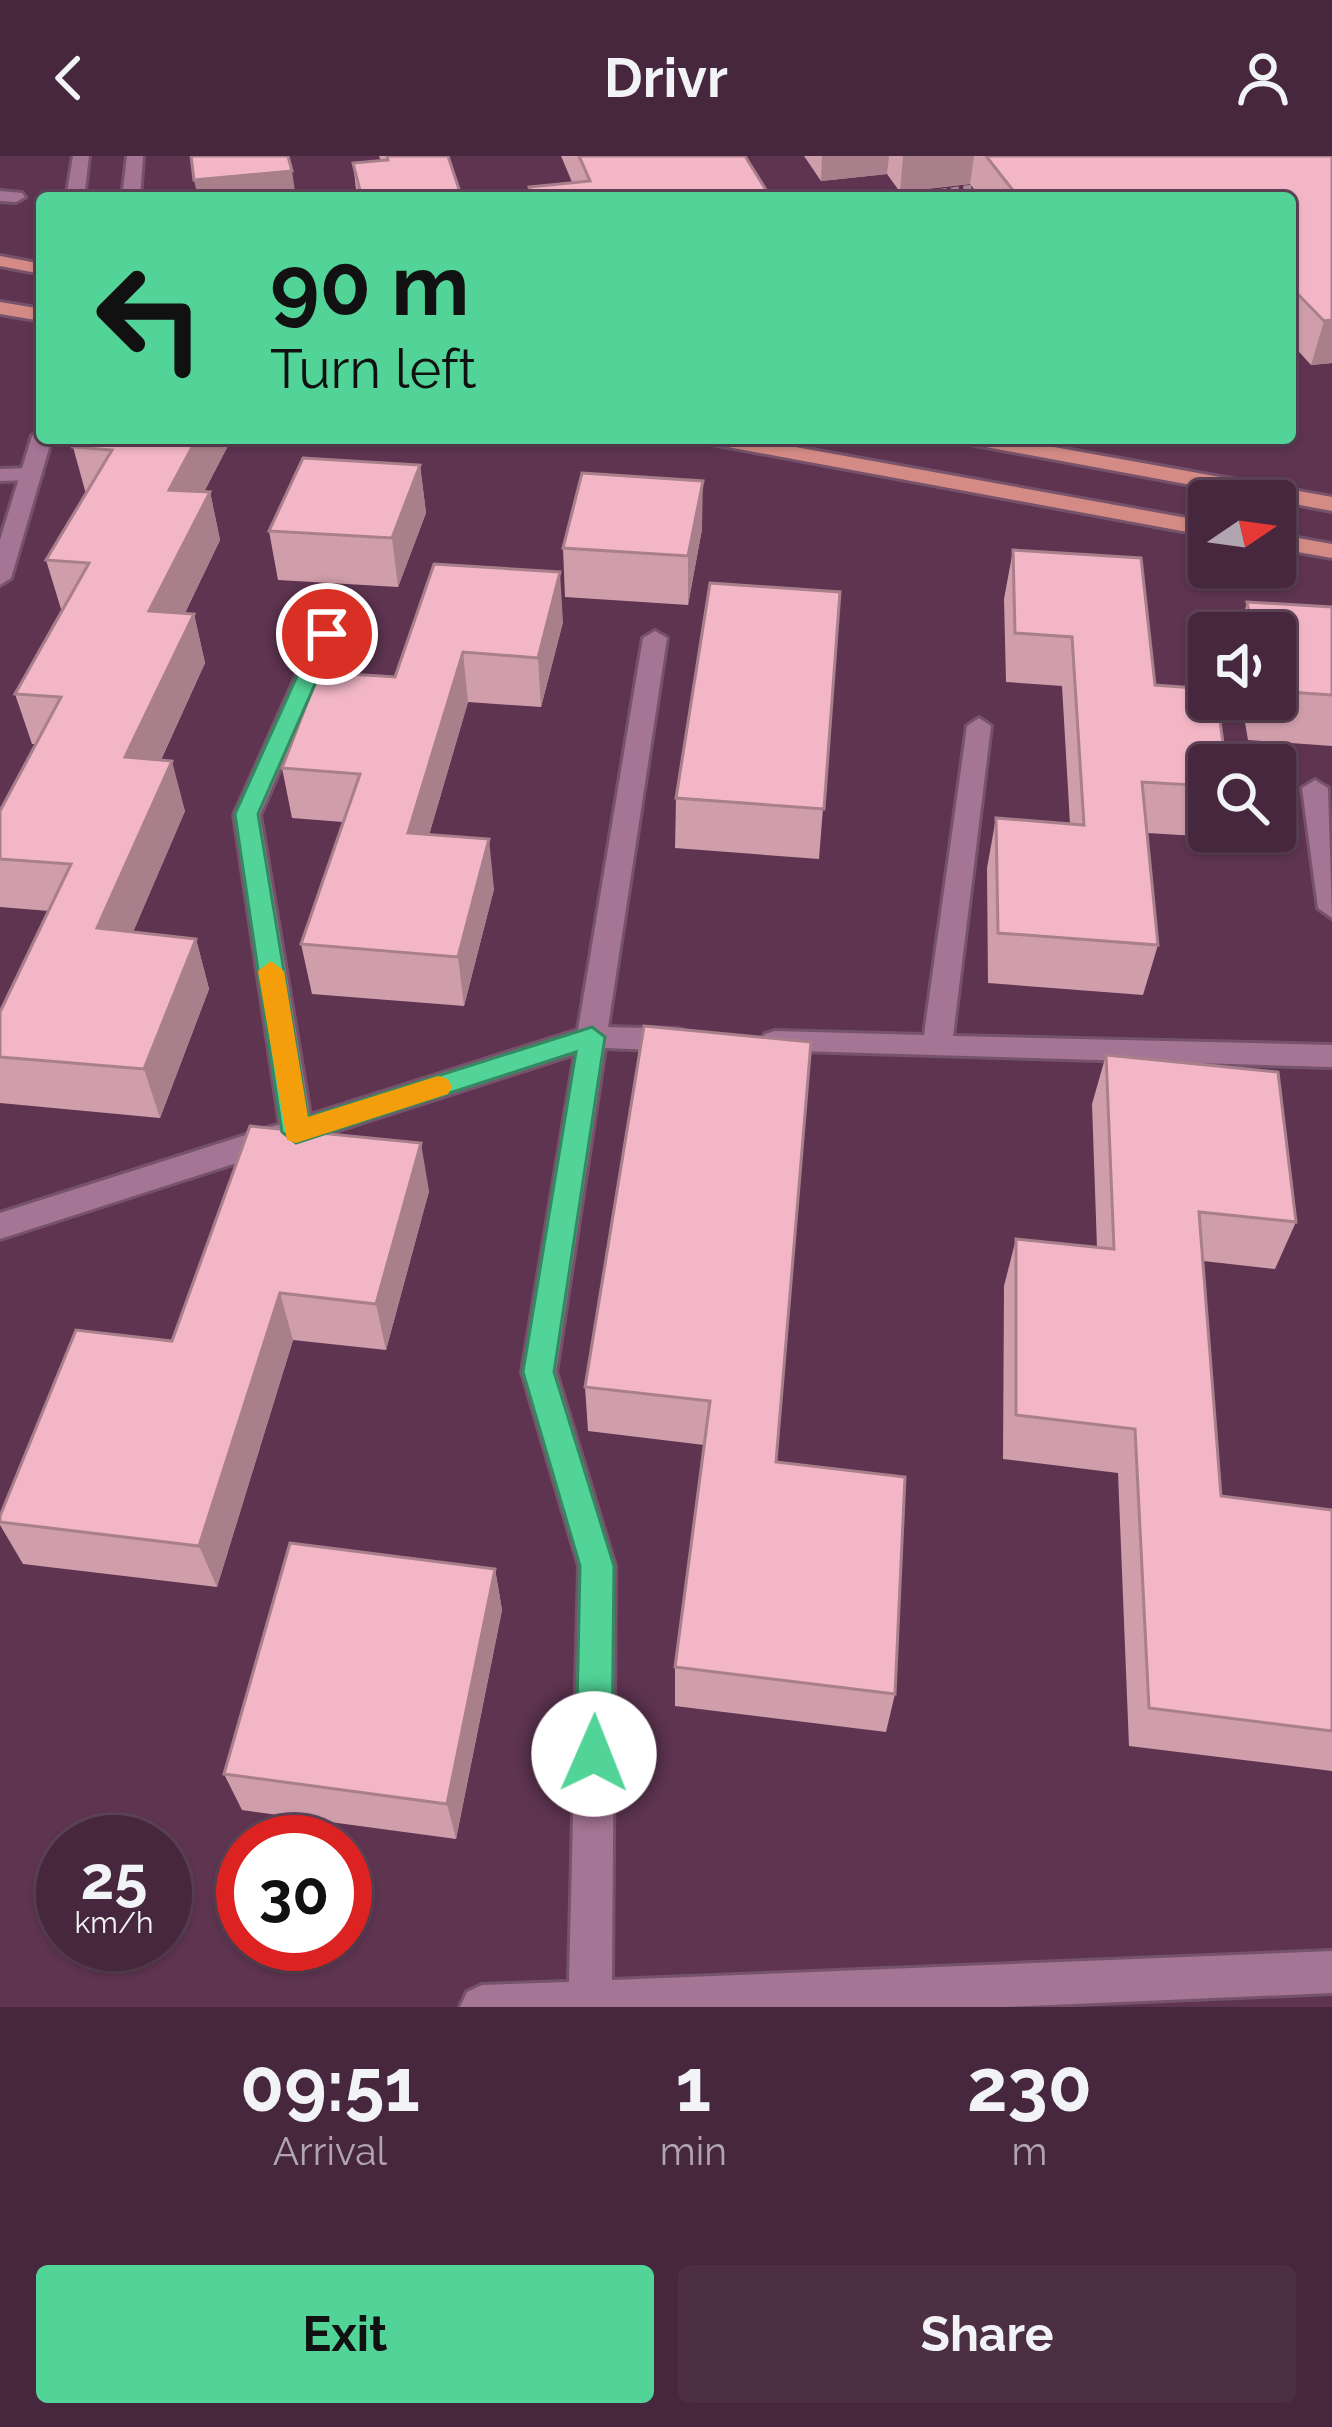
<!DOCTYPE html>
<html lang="en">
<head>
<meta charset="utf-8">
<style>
  body { margin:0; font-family:Raleway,sans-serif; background:#4d2f44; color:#f1f3f6; height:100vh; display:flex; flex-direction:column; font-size:45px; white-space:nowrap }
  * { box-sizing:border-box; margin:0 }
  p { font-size:39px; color:#b0a5b0 }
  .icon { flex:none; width:66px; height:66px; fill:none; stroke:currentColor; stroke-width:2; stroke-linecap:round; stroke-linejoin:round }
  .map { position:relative; height:1851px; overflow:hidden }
  .panel { display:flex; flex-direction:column; background:#46273d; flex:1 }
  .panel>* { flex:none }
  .hud { position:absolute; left:36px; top:36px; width:1260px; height:252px; border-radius:12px; box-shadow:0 3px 9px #0004,0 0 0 3px #5e4457; background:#52d397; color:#111; overflow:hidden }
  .needle { width:78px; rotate:77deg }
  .tools { position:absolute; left:1188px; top:324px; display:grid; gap:24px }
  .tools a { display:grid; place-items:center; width:108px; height:108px; border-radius:12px; background:#46273d; box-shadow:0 3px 9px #0004,0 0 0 3px #5e4457; font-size:60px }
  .speed { position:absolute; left:36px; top:1659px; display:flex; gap:24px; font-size:60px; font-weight:700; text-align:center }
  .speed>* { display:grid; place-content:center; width:156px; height:156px; border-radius:50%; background:#46273d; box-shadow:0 3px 9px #0004,0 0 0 3px #5e4457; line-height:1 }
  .speed small { font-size:30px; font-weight:400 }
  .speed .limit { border:18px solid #d22; background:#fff; color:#111 }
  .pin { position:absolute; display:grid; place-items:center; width:102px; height:102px; color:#fff; margin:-51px; border:6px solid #fff; border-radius:50%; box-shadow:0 3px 12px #0007 }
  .me { position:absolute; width:132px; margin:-66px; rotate:1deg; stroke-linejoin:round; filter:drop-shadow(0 0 9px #0008) }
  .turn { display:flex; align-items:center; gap:42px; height:252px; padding:0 36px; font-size:54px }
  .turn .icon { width:156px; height:156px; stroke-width:2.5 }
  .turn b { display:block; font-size:84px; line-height:102px }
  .eta { display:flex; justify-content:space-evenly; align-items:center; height:204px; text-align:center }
  .eta b { font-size:72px; font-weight:700; line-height:84px }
  .primary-button { display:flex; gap:24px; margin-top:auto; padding:24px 36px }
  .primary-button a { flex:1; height:138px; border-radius:12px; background:#52d397; color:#111; font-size:48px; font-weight:700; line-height:138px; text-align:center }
  .primary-button a+a { background:#4d2f44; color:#f1f3f6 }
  header { display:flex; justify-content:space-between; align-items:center; height:156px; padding:0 36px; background:#46273d; font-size:54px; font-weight:700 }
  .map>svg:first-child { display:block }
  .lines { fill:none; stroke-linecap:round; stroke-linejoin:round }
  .street-casing { stroke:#76536b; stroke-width:6 }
  .secondary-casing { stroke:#76536b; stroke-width:6 }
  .primary-casing { stroke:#76536b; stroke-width:6 }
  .path { stroke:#a9879e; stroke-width:4.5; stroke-dasharray:8 4.5; stroke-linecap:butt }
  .street { fill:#a57595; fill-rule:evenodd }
  .secondary { fill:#a57595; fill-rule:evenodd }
  .primary { fill:#d48b85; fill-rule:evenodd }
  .wall { fill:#d09dab }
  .shaded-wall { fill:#a97f8b }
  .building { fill:#f2b6c7; stroke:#a97f8b; stroke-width:3 }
  .route { fill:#52d397; stroke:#358962; stroke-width:3 }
  .slow { fill:#f59e0b }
</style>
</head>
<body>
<header><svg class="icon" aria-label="back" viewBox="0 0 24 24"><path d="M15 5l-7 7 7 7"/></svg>Drivr<svg class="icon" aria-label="person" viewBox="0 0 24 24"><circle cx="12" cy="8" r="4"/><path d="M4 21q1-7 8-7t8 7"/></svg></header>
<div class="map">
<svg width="1332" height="1851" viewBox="0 0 1332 1851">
  <rect width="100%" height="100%" fill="#5e3451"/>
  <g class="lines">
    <!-- street casing -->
    <g class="street-casing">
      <path id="street" d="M0,35L22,37L25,41L16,46L0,45Z
        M0,313L31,312L42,318L31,324L0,325Z
        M327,471L339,478L260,659L310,959L578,874L643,482L655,475L667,482L608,871L679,873L689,876L694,884L689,892L679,895L605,892L556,1216L615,1410L612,1824L1332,1795V1837L1005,1851H460L467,1836L482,1829L569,1826L579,1410L522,1216L575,898L0,1083V1057L280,968L234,659L315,478Z
        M979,562L991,570L953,880L1332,889V911L765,894L760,886L765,878L775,875L924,879L967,570Z
        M1315,624L1328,632L1332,762L1318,752L1302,632Z"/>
    </g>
    <!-- secondary casing -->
    <g class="secondary-casing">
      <path id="secondary" d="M73,0H89L84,42H66Z
        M127,0H143L140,42H122Z
        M42,274V282H52L11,422L0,429V384L32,280Z"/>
    </g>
    <!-- primary casing -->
    <g class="primary-casing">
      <path id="primary" d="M0,100L42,108V118L0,110Z
        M0,146L42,153V165L0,158Z
        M702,282H746L1209,366V380L712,288Z
        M960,282H1004L1332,341V355L970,288Z
        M1275,378L1332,388V402L1275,392Z"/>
    </g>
    <!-- path -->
    <path class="path" d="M889,42L979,30"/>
    <!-- street -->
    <use href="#street" class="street"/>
    <!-- secondary -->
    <use href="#secondary" class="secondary"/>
    <!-- primary -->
    <use href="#primary" class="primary"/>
  </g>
  <!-- wall -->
  <path class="wall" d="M379,0H448L462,42H357L353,7L381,5Z
    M561,0H745L771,42H529V31L572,26Z
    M804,0H1332V207L1311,209L1290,186V42H981L970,28L900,36L887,18L821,25Z
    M79,282H232L204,336H210L220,384L185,457L194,458L205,507L161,604L185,655L133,776L196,783L209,833L160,962L0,947V856L49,755L0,751V655L36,588H32L15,538L63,453H61L46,404L86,338L73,291Z
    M420,309L426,357L398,431L278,424L269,375Z
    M702,373L688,449L565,441L563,392Z
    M1013,394L1155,529L1209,609V675H1216L1214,681L1147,677L1158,789L1143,839L988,827L987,712L996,662L1070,668L1062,530L1006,526L1004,443Z
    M434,408L563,466L541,551L468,546L429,679L494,733L464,850L312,838L301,788L343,666L292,662L282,612L395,521Z
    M840,436L819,703L675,692L676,642Z
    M1247,446L1332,451V590L1248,584L1241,543H1275V477H1239Z
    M644,870L776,1306L895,1538L886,1576L675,1550V1511L704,1289L588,1275L585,1231Z
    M1106,899L1296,1066L1275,1113L1203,1105L1221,1340L1332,1354V1615L1129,1590L1118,1317L1003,1303L1004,1130L1016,1083L1097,1092L1092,948Z
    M429,1035L386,1194L293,1184L217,1431L23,1408L0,1369V1360L172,1185Z
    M495,1413L502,1454L456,1683L242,1654L224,1618Z"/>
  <!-- shaded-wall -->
  <path class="shaded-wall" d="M822,0H889L887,18L821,25Z
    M903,0H974L970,28L900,36Z
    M292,15L296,42H198L194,24Z
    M1332,164V207L1311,209L1324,165Z
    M197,282H232L180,382L169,334Z
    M420,309L426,357L398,431L392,382Z
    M703,325L702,373L688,449V400Z
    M210,336L220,384L162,504L149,455Z
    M560,416L563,466L541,551L538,502Z
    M194,458L205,507L139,651L125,601Z
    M463,496L468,546L415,727L408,677Z
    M172,605L185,655L113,822L97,772Z
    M489,683L494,733L464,850L458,801Z
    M196,783L209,833L160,962L144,913Z
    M421,987L429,1035L386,1194L376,1148Z
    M280,1137L293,1184L217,1431L199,1390Z
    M495,1413L502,1454L456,1683L447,1648Z"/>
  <!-- building -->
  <path class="building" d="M191,0H288L292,15L194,24Z
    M387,0H448L462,42H362L353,7L388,4Z
    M579,0H745L771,42H533L529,31L590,25Z
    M986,0H1332V164L1324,165L1290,130V42H1019Z
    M79,282H197L169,334L210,336L149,455L194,458L125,601L172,605L97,772L196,783L144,913L0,901V856L71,708L0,703V655L61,541L15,538L89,407L46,404L112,294L73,291Z
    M303,302L420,309L392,382L269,375Z
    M582,317L703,325L688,400L563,392Z
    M1013,394L1141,402L1155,529L1209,533V543H1217L1226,609H1209V630L1142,626L1158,789L998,777L996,662L1084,669L1072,481L1015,477Z
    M434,408L560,416L538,502L463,496L408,677L489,683L458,801L301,788L360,618L282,612L319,516L395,521Z
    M710,427L840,436L824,653L676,642Z
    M1247,446L1332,451V539L1275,535V477H1253Z
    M644,870L811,886L776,1306L905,1321L895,1538L675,1511L710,1245L585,1231Z
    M1106,899L1278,916L1296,1066L1199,1056L1221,1340L1332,1354V1575L1149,1552L1135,1273L1016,1259V1083L1114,1093Z
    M250,970L421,987L376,1148L280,1137L199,1390L0,1366V1360L76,1174L172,1185Z
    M290,1387L495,1413L447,1648L224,1618Z"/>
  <!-- route -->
  <path class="route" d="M327,472L337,478L258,658L308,961L592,871L605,881L554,1216L614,1410L612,1598L607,1611L594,1616L581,1611L576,1598L580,1410L523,1216L576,896L296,987L282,976L235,658L316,478Z"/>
  <!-- slow -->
  <path class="slow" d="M271,805L284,815L308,961L438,920L448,923L452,931L448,938L296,987L287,984L258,815Z"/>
</svg>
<div class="tools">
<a><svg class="needle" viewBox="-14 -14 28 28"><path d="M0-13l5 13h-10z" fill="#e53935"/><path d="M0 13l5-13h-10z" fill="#b0a5b0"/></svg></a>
<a><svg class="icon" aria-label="sound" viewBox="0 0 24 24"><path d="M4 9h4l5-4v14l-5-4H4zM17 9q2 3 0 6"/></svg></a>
<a><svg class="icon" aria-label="search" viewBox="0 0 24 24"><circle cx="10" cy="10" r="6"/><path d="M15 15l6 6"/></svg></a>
</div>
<div class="speed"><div>25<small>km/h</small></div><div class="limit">30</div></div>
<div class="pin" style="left:327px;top:478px;background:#d93025"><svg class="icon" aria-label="arrive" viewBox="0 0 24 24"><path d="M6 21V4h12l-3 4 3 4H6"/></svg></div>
<svg class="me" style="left:594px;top:1598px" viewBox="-20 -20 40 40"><circle r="19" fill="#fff"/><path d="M0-13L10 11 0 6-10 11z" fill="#52d397"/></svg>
<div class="hud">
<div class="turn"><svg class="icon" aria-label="left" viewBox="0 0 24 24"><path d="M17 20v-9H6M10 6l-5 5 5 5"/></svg><div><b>90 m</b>Turn left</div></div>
</div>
</div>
<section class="panel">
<div class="eta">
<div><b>09:51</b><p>Arrival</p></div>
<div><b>1</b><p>min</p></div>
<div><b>230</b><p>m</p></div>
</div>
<div class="primary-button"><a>Exit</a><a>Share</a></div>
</section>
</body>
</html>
